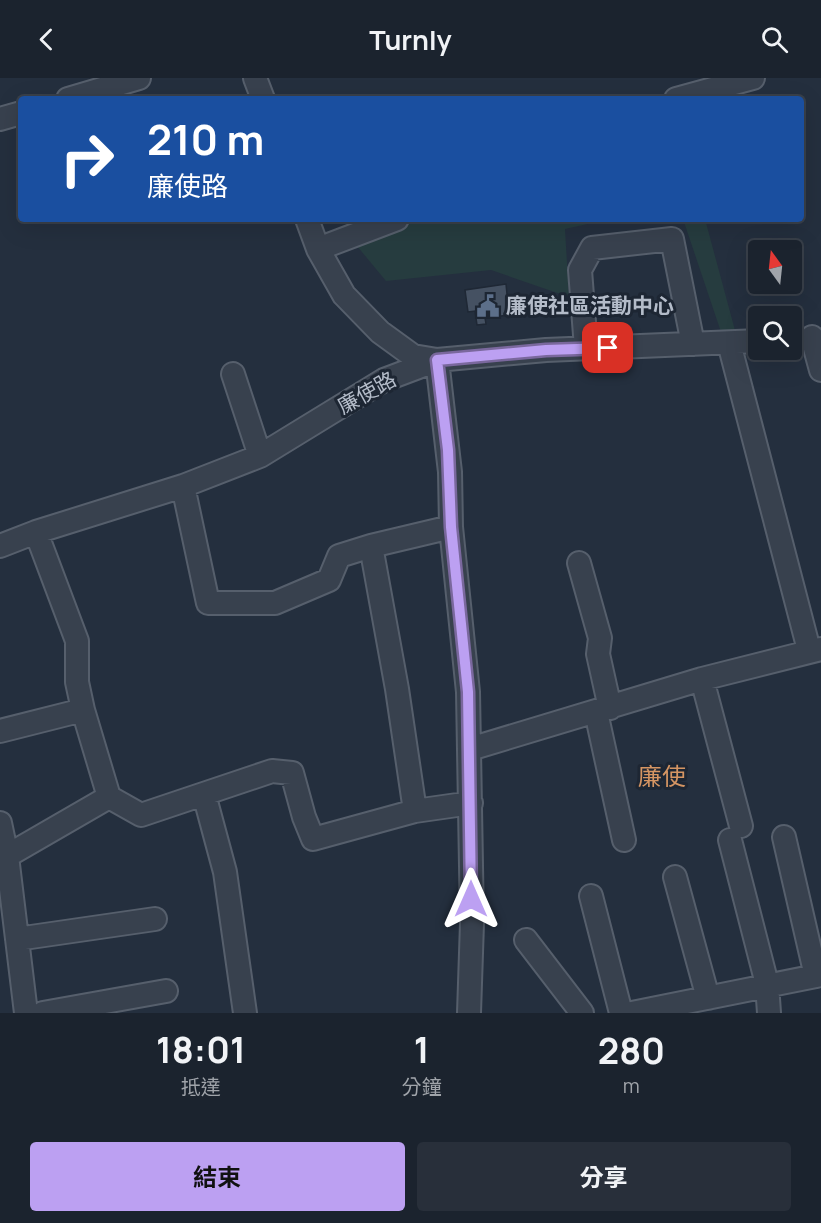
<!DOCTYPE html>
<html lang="zh-TW">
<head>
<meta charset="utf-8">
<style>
  body { margin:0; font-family:Manrope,"Noto Sans TC",sans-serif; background:#282f3a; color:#f1f3f6; height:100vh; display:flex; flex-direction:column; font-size:22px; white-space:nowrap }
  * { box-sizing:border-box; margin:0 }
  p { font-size:20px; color:#a0a4aa }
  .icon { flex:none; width:33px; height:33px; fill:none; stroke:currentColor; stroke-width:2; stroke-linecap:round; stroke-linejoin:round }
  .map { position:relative; height:935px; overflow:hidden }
  .details { display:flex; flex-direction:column; background:#1b232e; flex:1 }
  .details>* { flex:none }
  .top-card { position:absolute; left:18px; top:18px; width:786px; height:126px; border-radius:6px; box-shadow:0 6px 24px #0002,0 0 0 2px #39404a; background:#1a4fa0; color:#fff; overflow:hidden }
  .needle { width:39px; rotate:345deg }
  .buttons { position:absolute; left:748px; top:162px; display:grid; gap:12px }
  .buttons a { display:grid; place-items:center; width:54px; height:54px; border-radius:6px; background:#1b232e; box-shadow:0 6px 24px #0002,0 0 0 2px #39404a; font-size:30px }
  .pin { position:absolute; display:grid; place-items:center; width:51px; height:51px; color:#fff; margin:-26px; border-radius:12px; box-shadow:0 3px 9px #0006 }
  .me { position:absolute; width:66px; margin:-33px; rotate:0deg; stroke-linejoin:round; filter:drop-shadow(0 0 4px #0008) }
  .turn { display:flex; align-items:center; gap:21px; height:126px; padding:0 30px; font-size:27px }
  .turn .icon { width:78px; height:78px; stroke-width:2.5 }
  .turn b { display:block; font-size:42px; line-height:51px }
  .eta { display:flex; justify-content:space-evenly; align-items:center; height:102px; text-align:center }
  .eta b { font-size:36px; font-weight:700; line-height:42px }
  .primary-button { display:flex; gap:12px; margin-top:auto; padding:12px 30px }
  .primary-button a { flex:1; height:69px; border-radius:6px; background:#bca0f2; color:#111; font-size:24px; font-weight:700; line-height:69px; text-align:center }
  .primary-button a+a { background:#282f3a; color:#f1f3f6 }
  header { display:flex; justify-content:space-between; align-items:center; height:78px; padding:0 30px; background:#1b232e; font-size:27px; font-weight:700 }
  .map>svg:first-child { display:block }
  .green { fill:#263c3f }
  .building { fill:#455162; stroke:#1f2835; stroke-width:1.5 }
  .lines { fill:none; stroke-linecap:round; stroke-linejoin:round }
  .minor-casing { stroke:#565f6c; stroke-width:26 }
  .minor { stroke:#38414e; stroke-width:22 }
  .route-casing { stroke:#7a689d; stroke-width:15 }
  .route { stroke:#bca0f2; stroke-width:10 }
  .labels { text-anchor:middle; stroke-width:6; stroke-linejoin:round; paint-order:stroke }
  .poi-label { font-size:21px; font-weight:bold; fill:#b4bcc9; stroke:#1d2633; text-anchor:start }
  .street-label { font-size:21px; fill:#b4bcc9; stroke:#1d2633 }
  .quarter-label { font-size:24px; fill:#d59563; stroke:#1d2633 }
</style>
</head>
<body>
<header><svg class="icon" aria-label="back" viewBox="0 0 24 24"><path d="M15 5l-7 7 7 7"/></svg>Turnly<svg class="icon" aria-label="search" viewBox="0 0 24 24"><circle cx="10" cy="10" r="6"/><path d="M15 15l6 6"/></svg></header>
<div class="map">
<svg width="821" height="935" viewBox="0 0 821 935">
  <rect width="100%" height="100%" fill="#242f3e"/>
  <!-- green -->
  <path class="green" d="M422,141H610L565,151L569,219L491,192L386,203L357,168Z
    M683,141H705L736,256L723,260Z"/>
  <!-- building -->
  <path class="building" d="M506,206L509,237L485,240L486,246L477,247L475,233L468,234L465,212Z"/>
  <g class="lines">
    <!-- minor casing -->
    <g class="minor-casing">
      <path id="minor" d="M255,0L263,21
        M68,21L139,0
        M676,21L753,0
        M0,41L21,35
        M307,141L318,171L344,217L380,254L413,278L437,282L450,394L451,449L468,614L472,845L469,935
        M318,171L397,141
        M812,259L821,292
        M729,265L809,572
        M586,270L580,192L592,170L672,161L693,266
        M233,296L260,378
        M183,408L208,525H275L329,502L339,478L371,468
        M36,454L77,563V604L83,632L109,719L141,737L272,693L292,695L304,739L313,761L415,733L471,725
        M0,468L36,454L183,408L260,378L384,302L437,282L546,272L759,263
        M579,485L600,560L598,576L610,630
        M702,601L741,748
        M596,634L624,762
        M0,653L83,632
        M470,671L702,601L821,571
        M204,716L225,794L245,935
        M415,733L397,611L371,468L451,449
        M0,745L7,778L26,935
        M784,759L816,898
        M730,762L767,906L769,935
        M0,782L109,719
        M675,799L708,920
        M591,818L621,935
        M17,861L155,841
        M526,862L582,935
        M43,935L166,913
        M632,935L821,897"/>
    </g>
    <!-- minor -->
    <use href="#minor" class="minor"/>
  </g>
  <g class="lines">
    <!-- route casing -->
    <g class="route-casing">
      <path id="route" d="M471,821L468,614L451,449L448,372L437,282L546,272L608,270"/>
    </g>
    <!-- route -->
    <use href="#route" class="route"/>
  </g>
  <!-- icons -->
  <defs>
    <g id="civic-bare" transform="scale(1.8)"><path d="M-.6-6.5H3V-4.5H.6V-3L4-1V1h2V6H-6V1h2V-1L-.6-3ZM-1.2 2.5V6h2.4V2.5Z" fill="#5c6f8a" stroke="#1d2633" stroke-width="2.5" paint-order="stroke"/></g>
  </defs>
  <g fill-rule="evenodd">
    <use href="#civic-bare" x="488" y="228"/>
  </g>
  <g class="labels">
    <!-- poi labels -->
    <g class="poi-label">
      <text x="506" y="235">廉使社區活動中心</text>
    </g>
    <!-- street labels -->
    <g class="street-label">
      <text transform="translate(367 315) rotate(-29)" y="7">廉使路</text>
    </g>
    <!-- quarter labels -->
    <g class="quarter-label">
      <text x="662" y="707">廉使</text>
    </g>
  </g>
</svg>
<div class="buttons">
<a><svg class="needle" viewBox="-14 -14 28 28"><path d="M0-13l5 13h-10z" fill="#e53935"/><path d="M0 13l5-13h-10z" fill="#a0a4aa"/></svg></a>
<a><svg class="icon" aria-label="search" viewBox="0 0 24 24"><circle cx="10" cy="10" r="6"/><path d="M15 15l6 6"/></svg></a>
</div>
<div class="pin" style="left:608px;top:270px;background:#d93025"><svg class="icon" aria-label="arrive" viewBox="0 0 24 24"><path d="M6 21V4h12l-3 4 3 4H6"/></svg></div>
<svg class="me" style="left:471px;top:821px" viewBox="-20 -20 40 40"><path d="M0-17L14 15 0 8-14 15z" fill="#bca0f2" stroke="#fff" stroke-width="4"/></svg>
<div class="top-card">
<div class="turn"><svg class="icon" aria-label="right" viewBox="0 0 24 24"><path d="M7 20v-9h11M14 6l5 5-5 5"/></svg><div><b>210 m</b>廉使路</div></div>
</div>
</div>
<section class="details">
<div class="eta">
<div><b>18:01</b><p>抵達</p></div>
<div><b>1</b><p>分鐘</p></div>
<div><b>280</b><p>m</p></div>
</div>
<div class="primary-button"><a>結束</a><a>分享</a></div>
</section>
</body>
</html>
